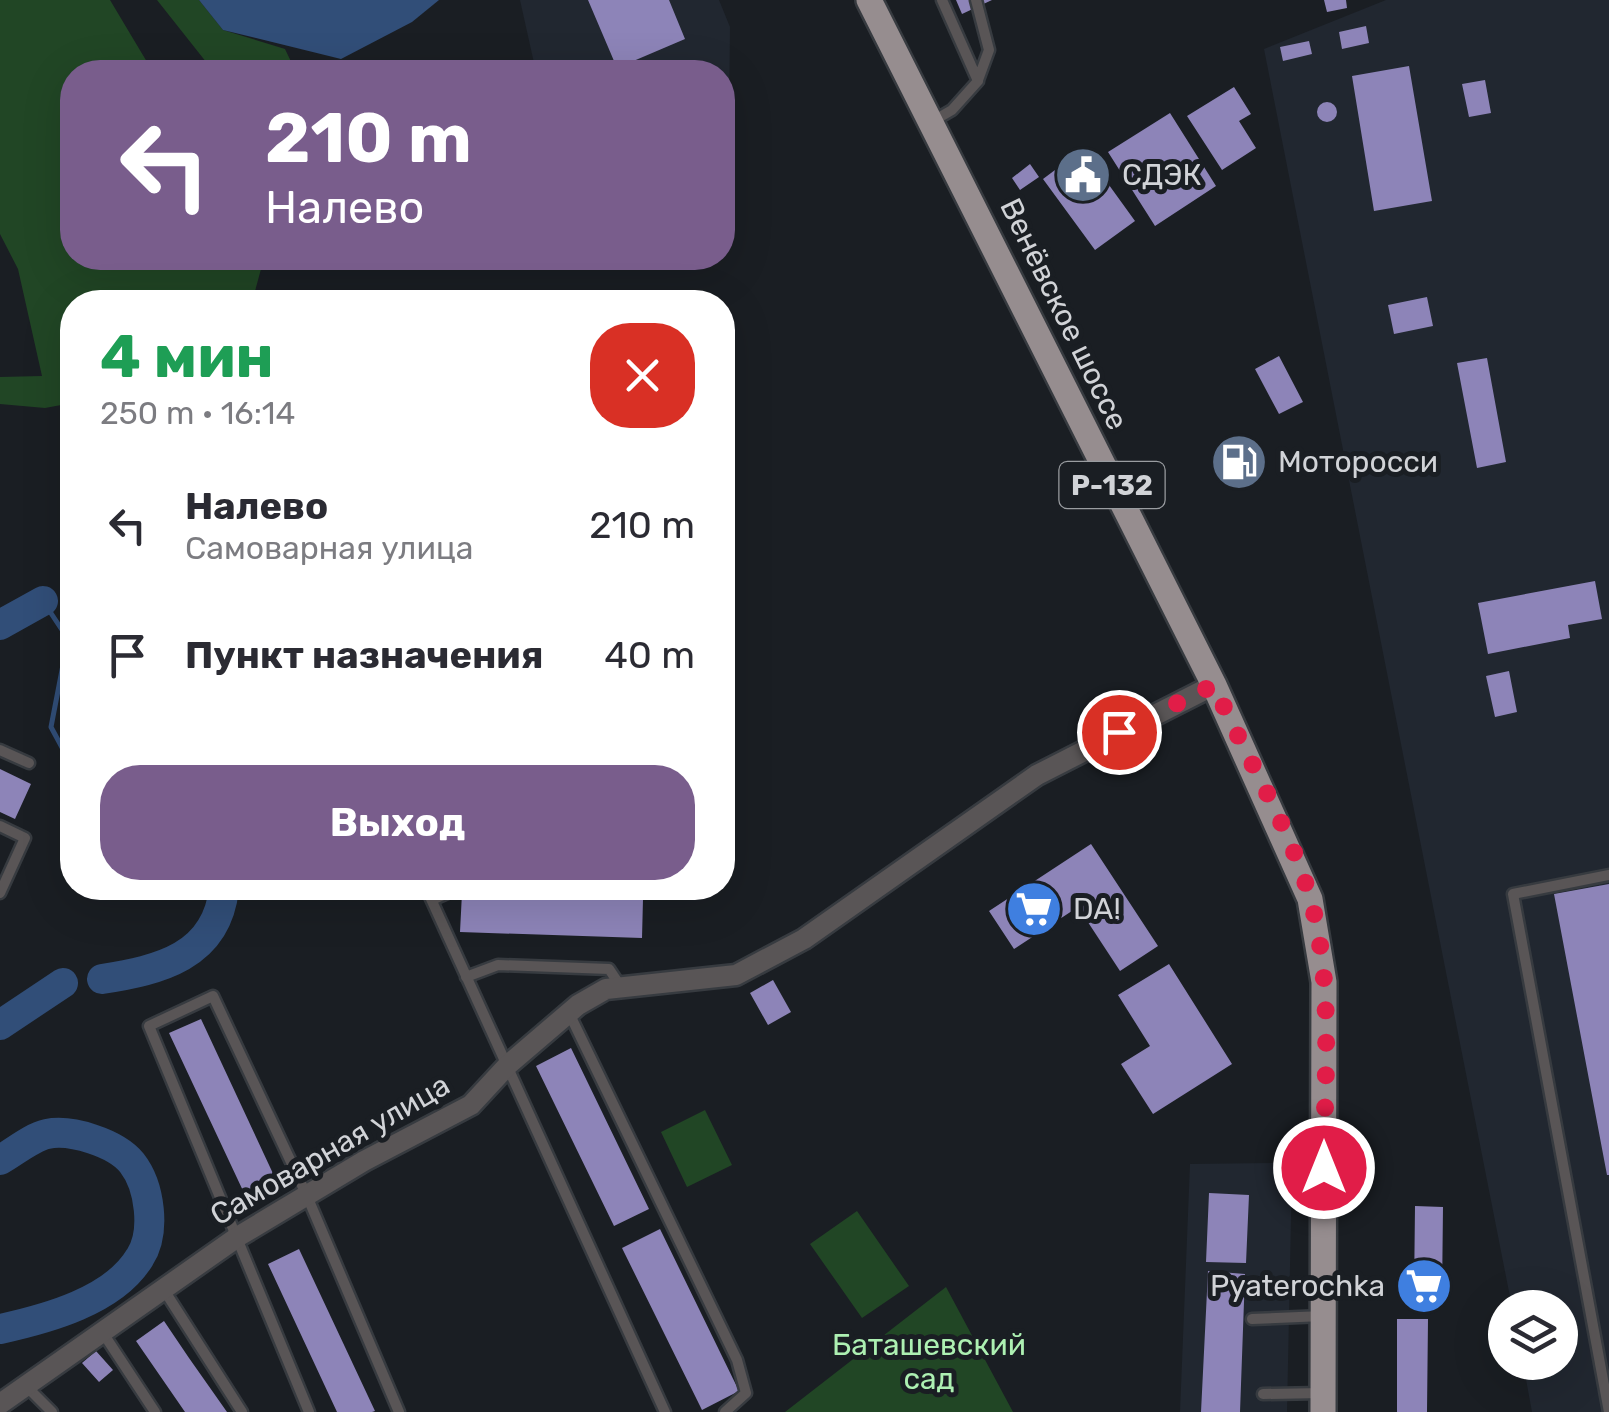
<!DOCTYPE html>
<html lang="ru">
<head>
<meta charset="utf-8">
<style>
  body { margin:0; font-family:Rubik,sans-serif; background:#f2f2f3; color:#2b2b33; height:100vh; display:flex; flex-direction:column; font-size:38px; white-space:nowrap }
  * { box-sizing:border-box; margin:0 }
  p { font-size:32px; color:#7c7c81 }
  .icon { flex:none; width:55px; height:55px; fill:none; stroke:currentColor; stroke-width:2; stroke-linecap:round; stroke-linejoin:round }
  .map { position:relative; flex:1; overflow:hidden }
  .panel { position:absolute; left:60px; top:290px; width:675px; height:610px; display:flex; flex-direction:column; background:#fff; border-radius:40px; box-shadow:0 10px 40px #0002 }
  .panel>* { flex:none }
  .banner { position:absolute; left:60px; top:60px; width:675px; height:210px; border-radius:40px; box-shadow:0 10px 40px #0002; background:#795d8c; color:#fff; overflow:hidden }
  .tools { position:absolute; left:1488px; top:1290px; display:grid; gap:20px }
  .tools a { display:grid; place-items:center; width:90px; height:90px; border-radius:50%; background:#fff; box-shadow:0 10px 40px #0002; font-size:50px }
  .pin { position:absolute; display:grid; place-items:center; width:85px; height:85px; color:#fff; margin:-42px; border:5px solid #fff; border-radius:50%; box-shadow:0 2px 10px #0007 }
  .me { position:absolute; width:110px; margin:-55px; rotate:0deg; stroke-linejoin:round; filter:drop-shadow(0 0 8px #0008) }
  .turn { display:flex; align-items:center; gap:35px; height:210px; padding:0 40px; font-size:45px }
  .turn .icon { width:130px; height:130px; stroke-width:2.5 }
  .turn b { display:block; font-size:70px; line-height:85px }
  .round { display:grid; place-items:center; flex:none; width:105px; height:105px; border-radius:40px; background:#f2f2f3 }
  .head { display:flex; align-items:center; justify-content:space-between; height:170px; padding:0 40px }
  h1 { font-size:60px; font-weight:700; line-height:75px; color:#1e9e55 }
  .primary-button { display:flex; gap:20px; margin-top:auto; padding:20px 40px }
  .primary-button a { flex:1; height:115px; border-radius:40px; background:#795d8c; color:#fff; font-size:40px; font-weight:700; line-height:115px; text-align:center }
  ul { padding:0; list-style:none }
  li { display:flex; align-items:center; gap:30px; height:130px; padding:0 40px }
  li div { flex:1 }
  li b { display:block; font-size:38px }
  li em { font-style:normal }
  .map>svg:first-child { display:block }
  .built { fill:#212730 }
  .green { fill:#214625 }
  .water { fill:#314e78 }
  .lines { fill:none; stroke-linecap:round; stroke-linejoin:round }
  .stream { stroke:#314e78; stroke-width:5 }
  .river { stroke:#314e78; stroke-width:30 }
  .building { fill:#8d84b8 }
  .service-casing { stroke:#373b40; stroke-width:15 }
  .minor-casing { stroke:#373b40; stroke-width:25 }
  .primary-casing { stroke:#373b40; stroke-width:30 }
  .service { stroke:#595556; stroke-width:10 }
  .minor { stroke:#595556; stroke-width:20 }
  .primary { stroke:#968d8f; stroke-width:25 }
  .route { stroke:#e11d48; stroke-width:18; stroke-dasharray:0 32.4 }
  .labels { text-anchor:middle; stroke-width:10; stroke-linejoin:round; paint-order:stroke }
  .shield { fill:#1a1e23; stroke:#9a9da1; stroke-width:2.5 }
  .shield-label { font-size:28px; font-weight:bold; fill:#d1d3d7 }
  .poi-label { font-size:30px; fill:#d1d3d7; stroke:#1a1e23; text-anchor:start }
  .street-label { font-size:30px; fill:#d1d3d7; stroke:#1a1e23 }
  .park-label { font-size:30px; fill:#adf0b2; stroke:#1a1e23 }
</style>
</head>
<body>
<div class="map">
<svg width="1609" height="1412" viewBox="0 0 1609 1412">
  <rect width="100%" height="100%" fill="#1a1e23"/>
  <!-- built -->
  <path class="built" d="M520,0H719L730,27L729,119L723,126L722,72H536Z
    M1386,0H1609V1412H1532L1523,1363L1560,1362V1308L1512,1307L1264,49Z
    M1273,1163L1292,1171L1287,1412H1180L1190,1164Z"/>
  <!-- green -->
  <path class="green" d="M0,0H110L153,72H72V258H264L252,302H72V403L45,408L0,404V377L42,376L18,269L0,234Z
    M157,0H199L223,30L285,49L296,72H214Z
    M705,1110L732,1165L687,1187L661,1132Z
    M857,1211L909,1286L862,1318L810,1244Z
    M946,1287L1013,1412H785Z"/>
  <!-- water -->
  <path class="water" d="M199,0H439L412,22L341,59L223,30Z"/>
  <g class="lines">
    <!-- stream -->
    <path class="stream" d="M43,601L68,639L51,727L72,766"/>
    <!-- river -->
    <path class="river" d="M0,625L43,601
      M102,979C159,970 217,957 224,888
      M0,1025L63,983
      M0,1160C13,1153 32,1137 47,1134C71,1129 116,1143 132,1163C150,1186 156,1232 140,1257C114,1301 46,1319 0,1329"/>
  </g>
  <!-- building -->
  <path class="building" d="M588,0H669L685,39L617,68Z
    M956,0H992L962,14Z
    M1324,0H1346L1347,8L1327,12Z
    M1366,26L1369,43L1342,49L1339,32Z
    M1309,41L1312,54L1283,61L1280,47Z
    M1409,66L1432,201L1374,211L1352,76Z
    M1485,80L1491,113L1469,117L1462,84Z
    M1234,87L1251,114L1239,121L1256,148L1222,170L1187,116Z
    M1317 112a10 10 0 1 1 20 0a10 10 0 1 1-20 0Z
    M1170,113L1216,186L1155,226L1108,152Z
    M1083,149L1135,221L1095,250L1043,179Z
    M1030,164L1039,177L1020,190L1012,178Z
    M1427,297L1433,326L1394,334L1388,305Z
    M1279,356L1303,402L1279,414L1255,369Z
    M1487,358L1506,462L1477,468L1457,363Z
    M1595,581L1602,619L1568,625L1570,638L1488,654L1478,603Z
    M1509,671L1517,712L1495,717L1486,676Z
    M0,769L31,784L15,819L0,812Z
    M1091,844L1158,946L1120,971L1078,907L1014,949L989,911Z
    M1609,884V1175H1607L1554,894Z
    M462,893L643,899L642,938L460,932Z
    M1169,964L1232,1064L1153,1114L1121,1064L1150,1046L1118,995Z
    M773,980L791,1012L768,1025L750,993Z
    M201,1019L276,1180L245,1195L169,1033Z
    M571,1048L649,1209L614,1226L536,1066Z
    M1209,1193L1249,1195L1246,1263L1206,1262Z
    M1415,1206L1443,1207L1442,1296L1414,1295Z
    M660,1229L739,1391L702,1410L622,1248Z
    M299,1249L375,1411L372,1412H337L268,1264Z
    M1208,1271L1245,1274L1240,1412H1201Z
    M1397,1319H1428L1427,1412H1397Z
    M164,1321L189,1358L227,1412H185L136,1341Z
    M96,1351L113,1370L99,1382L82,1363Z"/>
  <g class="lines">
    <!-- service casing -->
    <g class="service-casing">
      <path id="service" d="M976,0L989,50L978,80
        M933,121L952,110L978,81L942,0
        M0,750L29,763
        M0,826L25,838L0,893
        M426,888L665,1412
        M432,900L459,888
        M466,977L498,965L609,969L621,987
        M569,1013L737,1360L746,1393L725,1412
        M164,1290L242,1412
        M1252,1319L1323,1316
        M103,1333L155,1412
        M26,1386L52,1412
        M1263,1394L1322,1393
        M309,1412L149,1026L213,996L307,1196L399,1412
        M1609,1412L1513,894L1609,875"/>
    </g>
    <!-- minor casing -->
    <g class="minor-casing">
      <path id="minor" d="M0,1404L239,1236L364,1161L471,1105L508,1065L578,1005L606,989L736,975L804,939L1037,775L1214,685"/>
    </g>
    <!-- primary casing -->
    <g class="primary-casing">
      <path id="primary" d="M869,0L1214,685L1310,899L1324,982L1323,1412"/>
    </g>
    <!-- service -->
    <use href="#service" class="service"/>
    <!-- minor -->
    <use href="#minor" class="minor"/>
    <!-- primary -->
    <use href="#primary" class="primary"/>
  </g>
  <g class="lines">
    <!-- route -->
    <path class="route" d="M1119,732L1214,685C1245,756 1290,826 1311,901C1334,986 1324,1081 1324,1168"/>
  </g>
  <!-- icons -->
  <defs>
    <g id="civic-disc" transform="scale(2.875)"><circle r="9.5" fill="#5c6f8a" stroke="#1a1e23"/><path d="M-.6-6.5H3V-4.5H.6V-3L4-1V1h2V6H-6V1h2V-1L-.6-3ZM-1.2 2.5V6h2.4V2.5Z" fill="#fff"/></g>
    <g id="fuel-disc" transform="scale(2.875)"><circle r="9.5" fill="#5c6f8a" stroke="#1a1e23"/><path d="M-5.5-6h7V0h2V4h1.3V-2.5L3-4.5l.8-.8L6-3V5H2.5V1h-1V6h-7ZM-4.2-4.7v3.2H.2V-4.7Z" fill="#fff"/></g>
    <g id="supermarket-disc" transform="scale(2.875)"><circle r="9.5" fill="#3f7fe0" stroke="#1a1e23"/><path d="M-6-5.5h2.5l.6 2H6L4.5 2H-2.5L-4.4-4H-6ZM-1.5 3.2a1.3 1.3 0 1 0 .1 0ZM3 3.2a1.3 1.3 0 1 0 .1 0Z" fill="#fff"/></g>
  </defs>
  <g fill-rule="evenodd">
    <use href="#civic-disc" x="1083" y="175"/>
    <use href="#fuel-disc" x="1239" y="462"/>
    <use href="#supermarket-disc" x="1034" y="909"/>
    <use href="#supermarket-disc" x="1424" y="1286"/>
  </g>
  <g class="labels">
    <!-- shield labels -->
    <rect class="shield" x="1059.5" y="462" width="105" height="46" rx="8"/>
    <g class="shield-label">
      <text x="1112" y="495">Р-132</text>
    </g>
    <!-- poi labels -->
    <g class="poi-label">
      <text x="1122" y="185">СДЭК</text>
      <text x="1278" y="472">Моторосси</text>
      <text x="1073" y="919">DA!</text>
      <text x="1385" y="1296" text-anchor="end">Pyaterochka</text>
    </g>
    <!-- street labels -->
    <g class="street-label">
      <text transform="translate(1064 314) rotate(64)" y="10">Венёвское шоссе</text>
      <text transform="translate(330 1150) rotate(-30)" y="10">Самоварная улица</text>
    </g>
    <!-- park labels -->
    <g class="park-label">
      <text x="929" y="1355">Баташевский<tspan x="929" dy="34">сад</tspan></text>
    </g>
  </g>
</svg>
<div class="tools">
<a><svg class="icon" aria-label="layers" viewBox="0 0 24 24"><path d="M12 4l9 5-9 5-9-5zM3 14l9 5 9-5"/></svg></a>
</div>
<div class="pin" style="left:1119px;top:732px;background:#d93025"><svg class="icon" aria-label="arrive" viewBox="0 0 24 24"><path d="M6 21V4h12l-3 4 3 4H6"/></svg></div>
<svg class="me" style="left:1324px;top:1168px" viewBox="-20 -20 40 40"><circle r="17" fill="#e11d48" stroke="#fff" stroke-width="3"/><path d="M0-11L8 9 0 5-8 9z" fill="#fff"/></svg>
<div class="banner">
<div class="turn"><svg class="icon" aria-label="left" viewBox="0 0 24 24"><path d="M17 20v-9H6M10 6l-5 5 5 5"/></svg><div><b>210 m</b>Налево</div></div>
</div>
<section class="panel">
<div class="head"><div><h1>4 мин</h1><p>250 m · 16:14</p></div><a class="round" style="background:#d93025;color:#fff"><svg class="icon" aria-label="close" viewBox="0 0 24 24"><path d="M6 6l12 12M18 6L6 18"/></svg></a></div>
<ul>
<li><svg class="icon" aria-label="left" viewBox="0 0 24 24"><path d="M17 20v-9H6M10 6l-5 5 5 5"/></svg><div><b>Налево</b><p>Самоварная улица</p></div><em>210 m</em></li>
<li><svg class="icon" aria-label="arrive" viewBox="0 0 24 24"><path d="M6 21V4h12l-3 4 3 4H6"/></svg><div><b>Пункт назначения</b></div><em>40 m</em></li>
</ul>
<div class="primary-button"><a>Выход</a></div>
</section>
</div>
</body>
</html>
